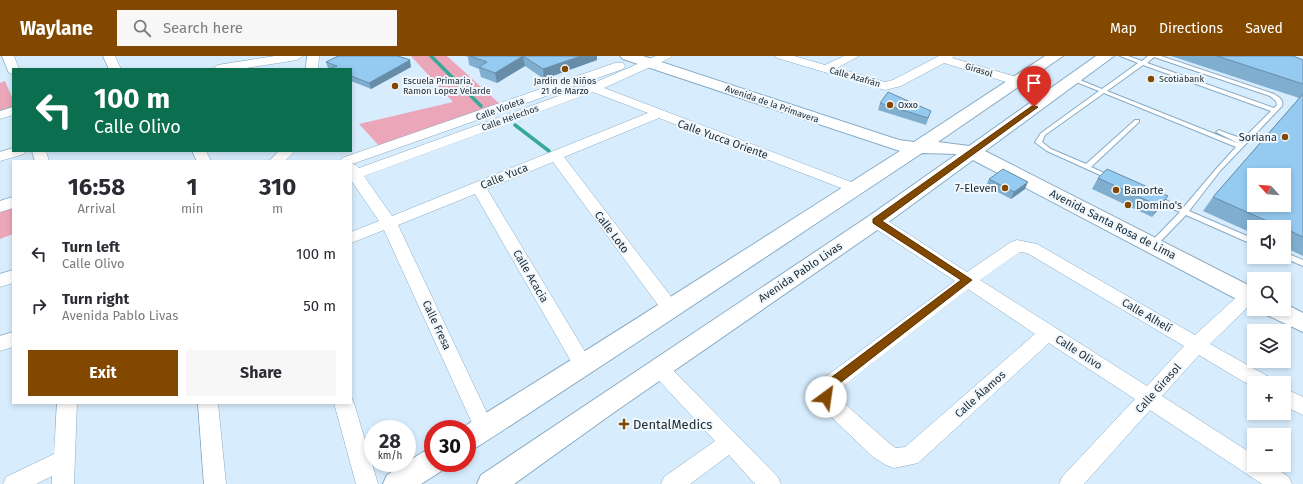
<!DOCTYPE html>
<html lang="en">
<head>
<meta charset="utf-8">
<style>
  body { margin:0; font-family:"Fira Sans",sans-serif; background:#f7f7f7; color:#2b2b33; height:100vh; display:flex; flex-direction:column; font-size:15px; white-space:nowrap }
  * { box-sizing:border-box; margin:0 }
  p { font-size:13px; color:#7c7c81 }
  .icon { flex:none; width:22px; height:22px; fill:none; stroke:currentColor; stroke-width:2; stroke-linecap:round; stroke-linejoin:round }
  .map { position:relative; flex:1; overflow:hidden }
  .side { position:absolute; left:12px; top:104px; width:340px; height:244px; display:flex; flex-direction:column; background:#fff; border-radius:0px; box-shadow:0 2px 6px #0003 }
  .side>* { flex:none }
  .banner { position:absolute; left:12px; top:12px; width:340px; height:84px; border-radius:0px; box-shadow:0 2px 6px #0003; background:#0b6e4f; color:#fff; overflow:hidden }
  .needle { width:26px; rotate:296deg }
  .buttons { position:absolute; left:1247px; top:112px; display:grid; gap:8px }
  .buttons a { display:grid; place-items:center; width:44px; height:44px; border-radius:0px; background:#fff; box-shadow:0 2px 6px #0003; font-size:20px }
  .speed { position:absolute; left:364px; top:364px; display:flex; gap:8px; font-size:20px; font-weight:700; text-align:center }
  .speed>* { display:grid; place-content:center; width:52px; height:52px; border-radius:50%; background:#fff; box-shadow:0 2px 6px #0003; line-height:1 }
  .speed small { font-size:10px; font-weight:400 }
  .speed .limit { border:6px solid #d22; background:#fff; color:#111 }
  .pin { position:absolute; display:grid; place-items:center; width:34px; height:34px; color:#fff; margin:-41px -17px; border-radius:50% 50% 50% 0; rotate:-45deg; box-shadow:0 0 4px #0007 }
  .pin .icon { rotate:45deg }
  .me { position:absolute; width:44px; margin:-22px; rotate:31deg; stroke-linejoin:round; filter:drop-shadow(0 0 3px #0008) }
  .turn { display:flex; align-items:center; gap:14px; height:84px; padding:0 16px; font-size:18px }
  .turn .icon { width:52px; height:52px; stroke-width:2.5 }
  .turn b { display:block; font-size:28px; line-height:34px }
  .eta { display:flex; justify-content:space-evenly; align-items:center; height:68px; text-align:center }
  .eta b { font-size:24px; font-weight:700; line-height:28px }
  .button { display:flex; gap:8px; margin-top:auto; padding:8px 16px }
  .button a { flex:1; height:46px; border-radius:0px; background:#834800; color:#fff; font-size:16px; font-weight:700; line-height:46px; text-align:center }
  .button a+a { background:#f7f7f7; color:#2b2b33 }
  ul { padding:0; list-style:none }
  li { display:flex; align-items:center; gap:12px; height:52px; padding:0 16px }
  li div { flex:1 }
  li b { display:block; font-size:15px }
  li em { font-style:normal }
  header { display:flex; align-items:center; gap:24px; box-sizing:border-box; height:56px; padding:0 20px; background:#834800; color:#fff }
  header strong { font-size:19px }
  nav { display:flex; gap:22px; margin-inline-start:auto; font-size:14px }
  .search { width:280px; height:36px; background:#f7f7f7; display:flex; align-items:center; gap:10px; box-sizing:border-box; padding:0 14px; border-radius:0px; color:#7c7c81; font-size:15px }
  .map>svg:first-child { display:block }
  .green { fill:#eba6b9 }
  .lines { fill:none; stroke-linecap:round; stroke-linejoin:round }
  .stream { stroke:#36a998; stroke-width:3.5 }
  .lane-casing { stroke:#88abc5; stroke-width:2 }
  .street-casing { stroke:#88abc5; stroke-width:1 }
  .secondary-casing { stroke:#88abc5; stroke-width:2 }
  .lane { fill:#fff; fill-rule:evenodd }
  .street { fill:#fff; fill-rule:evenodd }
  .secondary { fill:#fff; fill-rule:evenodd }
  .wall { fill:#80aecf }
  .shaded-wall { fill:#688da9 }
  .building { fill:#95caf1; stroke:#688da9; fill-rule:evenodd }
  .route { fill:#834800; stroke:#552f00 }
  .poi-dot { fill:#834800; stroke:#f1f8fd; stroke-width:1.5 }
  .labels { text-anchor:middle; stroke-width:4; stroke-linejoin:round; paint-order:stroke }
  .far-street-label { font-size:9px; fill:#202e38; stroke:#f1f8fd }
  .far-poi-label { font-size:9px; fill:#202e38; stroke:#f1f8fd; text-anchor:start }
  .poi-label { font-size:11px; fill:#202e38; stroke:#f1f8fd; text-anchor:end }
  .street-label { font-size:11px; fill:#202e38; stroke:#f1f8fd }
  .near-poi-label { font-size:13px; fill:#202e38; stroke:#f1f8fd; text-anchor:start }
</style>
</head>
<body>
<header>
<strong>Waylane</strong>
<div class="search"><svg class="icon" aria-label="search" viewBox="0 0 24 24"><circle cx="10" cy="10" r="6"/><path d="M15 15l6 6"/></svg>Search here</div>
<nav><a>Map</a><a>Directions</a><a>Saved</a></nav>
</header>
<div class="map">
<svg width="1303" height="428" viewBox="0 0 1303 428">
  <rect width="100%" height="100%" fill="#d7edfe"/>
  <!-- green -->
  <path class="green" d="M411,0H447L501,49L382,93L359,68L453,46Z
    M5,25L13,44V52L0,56V27Z
    M13,150V178L0,183V155Z"/>
  <g class="lines">
    <!-- stream -->
    <path class="stream" d="M431,0L481,50
      M515,69L549,95"/>
    <!-- lane casing -->
    <g class="lane-casing">
      <path id="lane" d="M1120,0H1128L1142,5L1148,0H1161L1274,38C1279,41 1284,44 1282,50L1220,115L1189,155L1254,183V189L1186,159L1156,190H1150L1149,188L1180,156L1151,144L1150,142L1151,140H1157L1183,152L1216,113L1236,91L1104,37L1045,79L1042,86L1051,93L1086,108L1135,64H1139V66L1091,111L1113,121L1114,122L1113,123H1109L1047,95L1036,87L1035,86L1041,77L1099,35L1071,24V22H1075L1102,33L1138,7ZM1154,1L1270,40L1276,45L1277,49L1274,52L1147,7ZM1143,9L1271,55L1243,83L1221,75L1219,74L1216,76L1240,88L1107,35Z
        M1284,196L1303,204V210L1282,201H1284Z"/>
    </g>
    <!-- street casing -->
    <g class="street-casing">
      <path id="street" d="M2,0H14L19,13H13V18L9,17Z
        M103,0H115L121,13H109Z
        M275,0H303L297,4L240,13H212L218,9Z
        M307,0H319L318,13H306Z
        M656,0H672L670,2L604,32L859,129L861,132L859,135H849L659,62L564,101L676,247L679,252L676,257L670,259L664,257L553,106L487,133L593,309L590,314L583,317L576,314L475,138L398,169L494,372L491,378L484,381L477,378L384,174L351,187V176L379,165L351,124V105H340L342,102L615,7H623L625,10L623,13L352,108L356,109L359,112L589,29ZM593,36L648,57L392,160L364,120Z
        M775,0H794L825,9L844,0H859L837,12L885,26L893,24L939,0H954L952,2L1020,22L1022,25L1016,29L944,7L901,30L885,34L777,2Z
        M13,51V59L0,63V55Z
        M13,92V95H26L24,98L0,105V96Z
        M32,95H46L49,105H35Z
        M192,95H206L211,105H197Z
        M279,95H295L285,105H269Z
        M13,141V152L0,156V145Z
        M876,160L882,161L967,216L1011,186L1017,184L1037,188L1195,279L1243,235L1249,233L1254,234V245L1210,288L1269,321L1272,327H1254V332L1199,299L1162,340L1254,399V409H1270L1289,421L1292,428H1262L1150,354L1084,428H1059L1062,421L1135,343L1049,287L918,407L894,412L886,409L873,401L821,351C815,339 815,331 825,321L955,225L870,169L868,165L870,161ZM1020,196L1027,197L1184,290L1147,330L980,224ZM968,233L1035,278L905,391L896,392L889,387L836,340L837,335Z
        M13,214V227L0,231V218Z
        M13,276V291L0,295V280Z
        M659,304L666,307L778,421L781,428H755L729,399L690,428H661L664,421L715,385L652,317L649,312L652,307Z
        M1284,332L1303,341V359L1284,350Z
        M351,341L354,347L378,428H356L334,347H351Z
        M57,347H77L74,428H52V420L36,428H3L6,421L54,398Z
        M198,347H218L226,428H204Z"/>
    </g>
    <!-- secondary casing -->
    <g class="secondary-casing">
      <path id="secondary" d="M620,0H643L899,84L914,86L1045,0H1063L938,86L969,90L1096,0H1114L985,95L1254,232V250L1246,248L973,104L883,170L613,357L514,428H477L481,419L869,160L957,98L922,97C774,195 626,295 477,391L467,395V373H460C608,282 753,188 900,95L623,3Z
        M1284,247L1303,257V276L1267,259L1263,253H1284Z
        M433,393V407H446L443,414L421,428H383L387,419L423,396Z"/>
    </g>
    <!-- lane -->
    <use href="#lane" class="lane"/>
    <!-- street -->
    <use href="#street" class="street"/>
    <!-- secondary -->
    <use href="#secondary" class="secondary"/>
  </g>
  <!-- wall -->
  <path class="wall" d="M465,0H597V4L544,23L525,10L497,27L481,21L479,13L469,9L468,1Z
    M1171,0H1293L1303,4V200L1284,191V171H1254V178L1203,155L1213,141L1299,42Z
    M326,6L411,11L371,33L351,25V13H330L328,12Z
    M880,47L931,55L926,69L878,54Z
    M1098,122L1161,150L1152,161L1092,133Z
    M989,123L1025,133L1011,143L986,130Z"/>
  <!-- shaded-wall -->
  <path class="shaded-wall" d="M523,0L525,10L497,27L495,17Z
    M581,0H597V4L544,23L543,13Z
    M410,4L411,11L371,33L369,27Z
    M1028,126L1025,133L1011,143L1014,136Z
    M1168,140L1161,150L1152,161L1159,150Z"/>
  <!-- building -->
  <path class="building" d="M338,0H398L410,4L369,27L351,20V13H334L332,12L337,10L326,6Z
    M470,0H581L543,13L523,0L495,17L479,11L487,6Z
    M1217,0H1293L1303,4V28Z
    M888,36L931,55L928,62L880,47Z
    M1303,38V181L1284,172V171H1281L1213,141ZM1254,119H1284V149H1254Z
    M1003,113L1028,126L1014,136L989,123Z
    M1107,113L1168,140L1159,150L1098,122Z"/>
  <!-- route -->
  <path class="route" d="M1032,50L1038,51L882,165L972,224L836,330L832,334L830,344H822C818,337 823,329 828,324L961,224L873,167V163Z"/>
  <!-- markers -->
  <g class="poi-dot">
    <circle cx="565" cy="13" r="4"/>
    <circle cx="1151" cy="23" r="4"/>
    <circle cx="395" cy="30" r="4"/>
    <circle cx="890" cy="49" r="4"/>
    <circle cx="1285" cy="81" r="4"/>
    <circle cx="1005" cy="132" r="4"/>
    <circle cx="1116" cy="134" r="4"/>
    <circle cx="1128" cy="149" r="4"/>
    <path d="M622 362h4v4h4v4h-4v4h-4v-4h-4v-4h4z"/>
  </g>
  <g class="labels">
    <!-- far-street labels -->
    <g class="far-street-label">
      <text transform="translate(979 14) rotate(17)" y="3">Girasol</text>
      <text transform="translate(855 21) rotate(16)" y="3">Calle Azafrán</text>
      <text transform="translate(772 48) rotate(19)" y="3">Avenida de la Primavera</text>
      <text transform="translate(500 53) rotate(-20)" y="3">Calle Violeta</text>
      <text transform="translate(510 62) rotate(-20)" y="3">Calle Helechos</text>
    </g>
    <!-- far-poi labels -->
    <g class="far-poi-label">
      <text x="1159" y="26">Scotiabank</text>
      <text x="403" y="28">Escuela Primaria,<tspan x="403" dy="10">Ramon Lopez Velarde</tspan></text>
      <text x="565" y="28" text-anchor="middle">Jardin de Niños<tspan x="565" dy="10">21 de Marzo</tspan></text>
      <text x="898" y="52">Oxxo</text>
    </g>
    <!-- poi labels -->
    <g class="poi-label">
      <text x="1277" y="85">Soriana</text>
      <text x="997" y="136">7-Eleven</text>
      <text x="1124" y="138" text-anchor="start">Banorte</text>
      <text x="1136" y="153" text-anchor="start">Domino's</text>
    </g>
    <!-- street labels -->
    <g class="street-label">
      <text transform="translate(723 83) rotate(20)" y="4">Calle Yucca Oriente</text>
      <text transform="translate(504 120) rotate(-22)" y="4">Calle Yuca</text>
      <text transform="translate(1113 168) rotate(27)" y="4">Avenida Santa Rosa de Lima</text>
      <text transform="translate(612 176) rotate(53)" y="4">Calle Loto</text>
      <text transform="translate(800 216) rotate(-34)" y="4">Avenida Pablo Livas</text>
      <text transform="translate(531 220) rotate(60)" y="4">Calle Acacia</text>
      <text transform="translate(1147 259) rotate(30)" y="4">Calle Alhelí</text>
      <text transform="translate(437 269) rotate(65)" y="4">Calle Fresa</text>
      <text transform="translate(1079 296) rotate(33)" y="4">Calle Olivo</text>
      <text transform="translate(1158 332) rotate(-48)" y="4">Calle Girasol</text>
      <text transform="translate(980 338) rotate(-42)" y="4">Calle Álamos</text>
    </g>
    <!-- near-poi labels -->
    <g class="near-poi-label">
      <text x="633" y="373">DentalMedics</text>
    </g>
  </g>
</svg>
<div class="buttons">
<a><svg class="needle" viewBox="-14 -14 28 28"><path d="M0-13l5 13h-10z" fill="#e53935"/><path d="M0 13l5-13h-10z" fill="#7c7c81"/></svg></a>
<a><svg class="icon" aria-label="sound" viewBox="0 0 24 24"><path d="M4 9h4l5-4v14l-5-4H4zM17 9q2 3 0 6"/></svg></a>
<a><svg class="icon" aria-label="search" viewBox="0 0 24 24"><circle cx="10" cy="10" r="6"/><path d="M15 15l6 6"/></svg></a>
<a><svg class="icon" aria-label="layers" viewBox="0 0 24 24"><path d="M12 4l9 5-9 5-9-5zM3 14l9 5 9-5"/></svg></a>
<a>+</a>
<a>−</a>
</div>
<div class="speed"><div>28<small>km/h</small></div><div class="limit">30</div></div>
<div class="pin" style="left:1034px;top:51px;background:#d93025"><svg class="icon" aria-label="arrive" viewBox="0 0 24 24"><path d="M6 21V4h12l-3 4 3 4H6"/></svg></div>
<svg class="me" style="left:826px;top:341px" viewBox="-20 -20 40 40"><circle r="19" fill="#fff"/><path d="M0-13L10 11 0 6-10 11z" fill="#834800"/></svg>
<div class="banner">
<div class="turn"><svg class="icon" aria-label="left" viewBox="0 0 24 24"><path d="M17 20v-9H6M10 6l-5 5 5 5"/></svg><div><b>100 m</b>Calle Olivo</div></div>
</div>
<section class="side">
<div class="eta">
<div><b>16:58</b><p>Arrival</p></div>
<div><b>1</b><p>min</p></div>
<div><b>310</b><p>m</p></div>
</div>
<ul>
<li><svg class="icon" aria-label="left" viewBox="0 0 24 24"><path d="M17 20v-9H6M10 6l-5 5 5 5"/></svg><div><b>Turn left</b><p>Calle Olivo</p></div><em>100 m</em></li>
<li><svg class="icon" aria-label="right" viewBox="0 0 24 24"><path d="M7 20v-9h11M14 6l5 5-5 5"/></svg><div><b>Turn right</b><p>Avenida Pablo Livas</p></div><em>50 m</em></li>
</ul>
<div class="button"><a>Exit</a><a>Share</a></div>
</section>
</div>
</body>
</html>
